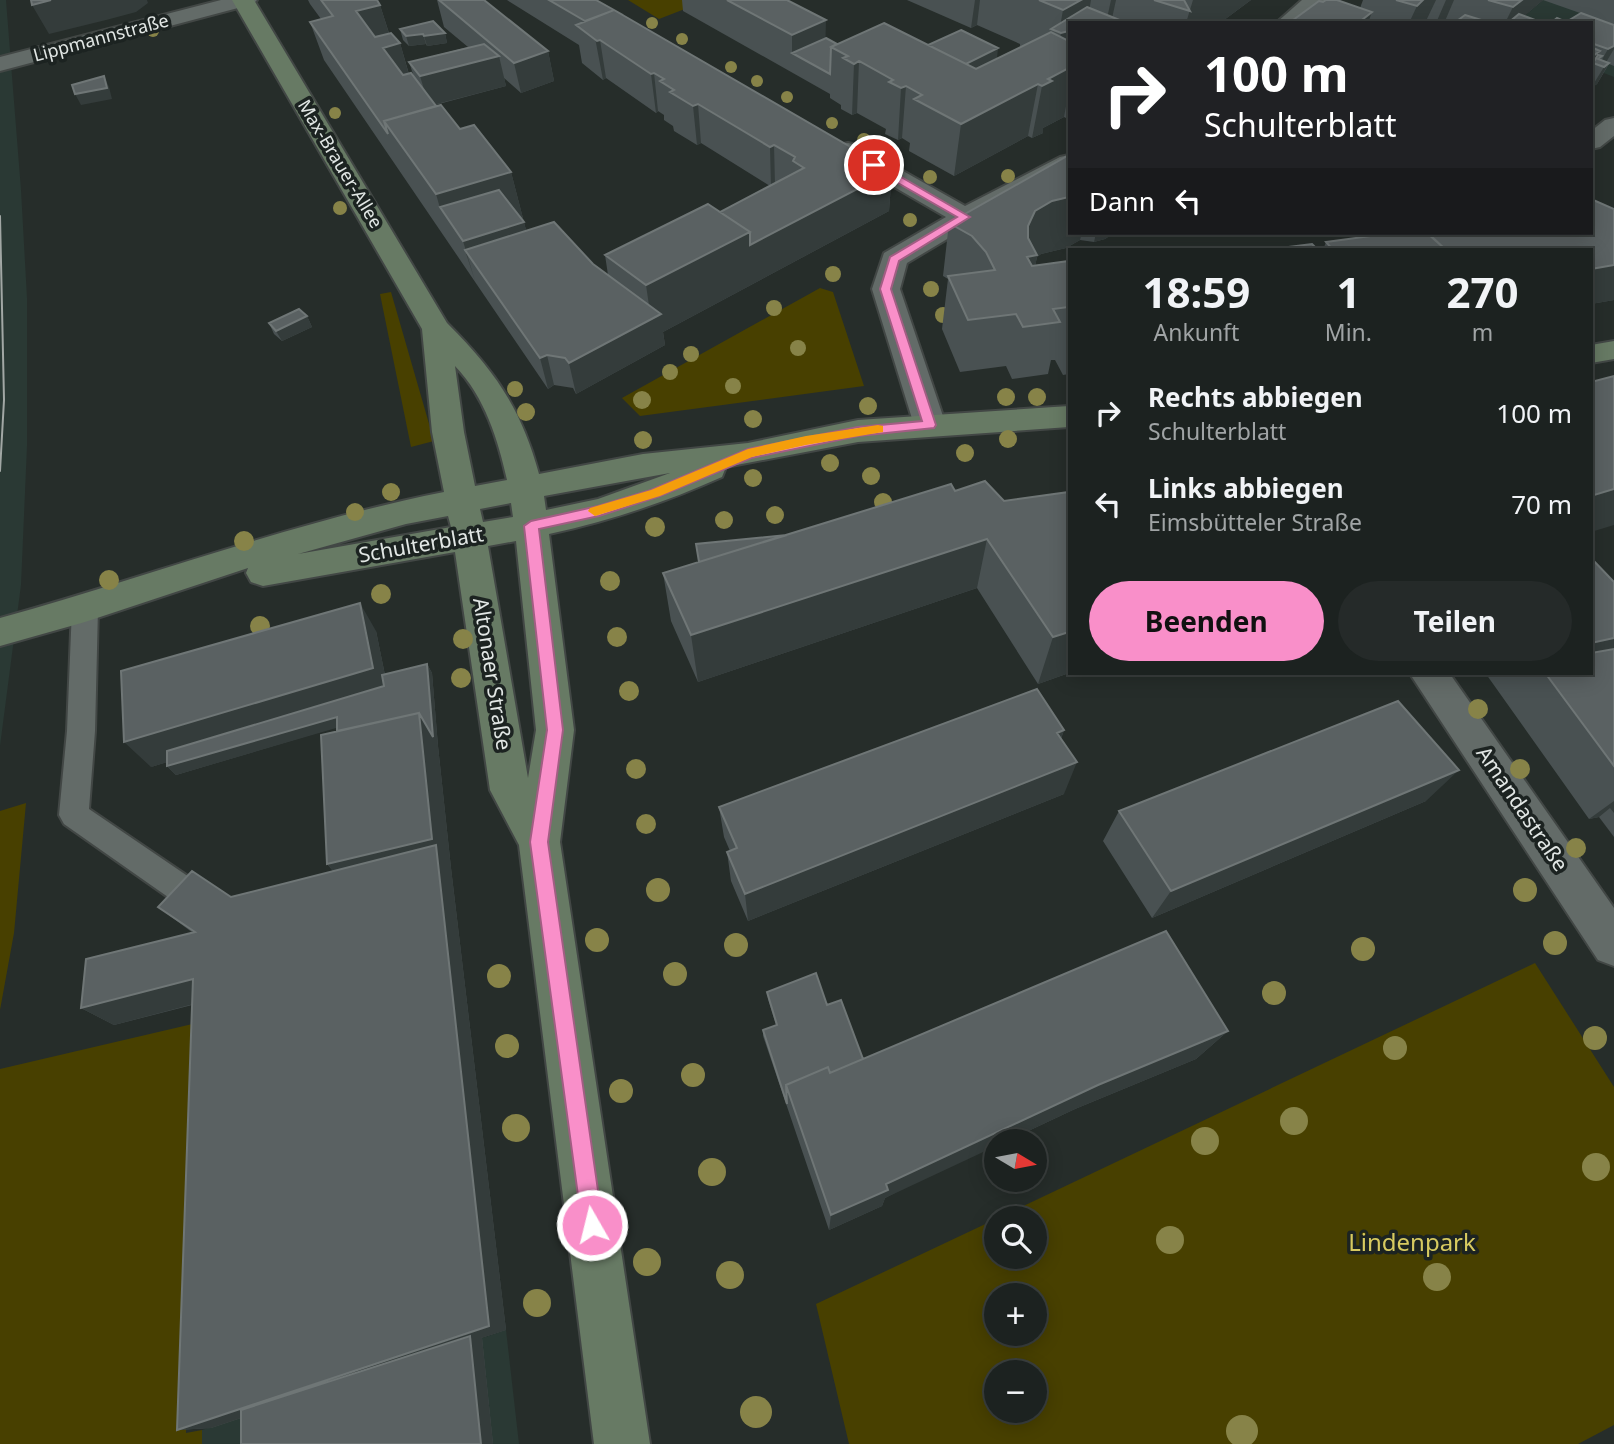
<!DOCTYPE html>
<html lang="de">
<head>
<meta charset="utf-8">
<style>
  body { margin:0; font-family:"Noto Sans",sans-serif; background:#252a29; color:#f1f3f6; height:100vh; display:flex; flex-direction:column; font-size:26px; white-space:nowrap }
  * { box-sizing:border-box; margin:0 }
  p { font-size:23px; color:#a0a4a5 }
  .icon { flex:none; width:38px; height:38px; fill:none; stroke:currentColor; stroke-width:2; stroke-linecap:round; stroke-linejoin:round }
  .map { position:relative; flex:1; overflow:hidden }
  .side { position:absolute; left:1068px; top:248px; width:525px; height:427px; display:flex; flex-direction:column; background:#1c2220; border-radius:0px; box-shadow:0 4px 18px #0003,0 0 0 2px #3a3f3e }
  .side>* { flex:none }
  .guide { position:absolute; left:1068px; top:21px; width:525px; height:214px; border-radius:0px; box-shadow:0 4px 18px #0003,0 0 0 2px #3a3f3e; background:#202124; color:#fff; overflow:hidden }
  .needle { width:46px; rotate:100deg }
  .buttons { position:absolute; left:984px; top:1129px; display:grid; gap:14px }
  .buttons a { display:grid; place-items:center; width:63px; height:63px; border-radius:50%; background:#1c2220; box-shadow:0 4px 18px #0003,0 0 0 2px #3a3f3e; font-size:35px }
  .pin { position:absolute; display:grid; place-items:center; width:60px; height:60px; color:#fff; margin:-30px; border:4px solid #fff; border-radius:50%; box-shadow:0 2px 7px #0007 }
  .me { position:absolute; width:77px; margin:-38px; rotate:352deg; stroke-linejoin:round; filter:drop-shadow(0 0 5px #0008) }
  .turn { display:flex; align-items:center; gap:24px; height:147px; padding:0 21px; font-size:32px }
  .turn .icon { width:91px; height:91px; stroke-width:2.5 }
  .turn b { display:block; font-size:49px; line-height:60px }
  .then { display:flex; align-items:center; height:66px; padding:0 21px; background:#0003; gap:14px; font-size:26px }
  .eta { display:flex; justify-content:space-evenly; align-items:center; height:119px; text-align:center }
  .eta b { font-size:42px; font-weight:700; line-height:49px }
  .cta { display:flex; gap:14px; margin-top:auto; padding:14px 21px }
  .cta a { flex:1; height:80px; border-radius:42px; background:#f98fc9; color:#111; font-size:28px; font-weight:700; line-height:80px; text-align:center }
  .cta a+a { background:#252a29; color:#f1f3f6 }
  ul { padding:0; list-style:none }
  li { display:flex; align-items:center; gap:21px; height:91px; padding:0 21px }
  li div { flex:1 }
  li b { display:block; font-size:26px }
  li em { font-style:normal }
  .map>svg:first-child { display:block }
  .built { fill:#2a3934 }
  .green { fill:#484000; fill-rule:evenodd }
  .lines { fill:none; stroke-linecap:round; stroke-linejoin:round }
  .lane-casing { stroke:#424745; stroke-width:4 }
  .street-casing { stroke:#424745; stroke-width:4 }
  .secondary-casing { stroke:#424745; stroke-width:4 }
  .lane { fill:#636b68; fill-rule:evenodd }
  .street { fill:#636b68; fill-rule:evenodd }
  .secondary { fill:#677a64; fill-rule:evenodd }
  .tram { stroke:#a1a7a4; stroke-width:2 }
  .tree { fill:#878348 }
  .wall { fill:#495152 }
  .shaded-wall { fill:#343c3b }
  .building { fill:#5a6162; stroke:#6f7676; stroke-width:2 }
  .route { fill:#f98fc9; stroke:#a25d83; stroke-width:2 }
  .slow { fill:#f59e0b }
  .labels { text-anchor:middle; stroke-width:7; stroke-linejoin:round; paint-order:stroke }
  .far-street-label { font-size:18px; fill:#e2e7e5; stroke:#1c2321 }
  .street-label { font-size:21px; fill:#e2e7e5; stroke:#1c2321 }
  .near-park-label { font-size:24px; fill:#d7ca60; stroke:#1c2321 }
</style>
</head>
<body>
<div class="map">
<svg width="1614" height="1444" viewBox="0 0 1614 1444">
  <rect width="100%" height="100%" fill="#262d2a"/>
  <!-- built -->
  <path class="built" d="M0,0H6L21,190L27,298V446L21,585L0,746Z
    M1543,0H1614V77L1591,68V23H1516Z
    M506,1330L519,1444H202V1430Z"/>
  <!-- green -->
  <path class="green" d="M628,0H708L659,19Z
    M820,288L833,292L864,386L640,416L622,398Z
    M391,292L434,441L411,447L380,294Z
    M26,803L14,933L0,1010V811Z
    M1535,963L1614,1087V1425L1578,1444H849L816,1304L996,1219V1256H1034V1218H998ZM1034,1295V1334H996V1295ZM1034,1372V1410H996V1372Z
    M201,1022L186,1433L202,1430V1444H0V1069Z"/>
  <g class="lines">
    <!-- lane casing -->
    <g class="lane-casing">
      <path id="lane" d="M85,598L94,601L98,608L95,731L89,809L217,896L222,906L217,916L206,921L195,916L64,824L59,815L67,731L72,608L76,601Z"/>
    </g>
    <!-- street casing -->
    <g class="street-casing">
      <path id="street" d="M221,0H257L253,4L0,71V57Z
        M1302,0H1326L1300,23H1276Z
        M1614,118V136L1600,147L1591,149V131L1605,120Z
        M848,143L857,145L965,206L1060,157L1069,155V172L974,223L907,263L900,289L946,425L941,433L930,436L919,433L914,425L872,289L884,253L946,217L839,155L836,150L839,145Z
        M1410,674H1450L1614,908V966L1598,960Z"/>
    </g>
    <!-- secondary casing -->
    <g class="secondary-casing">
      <path id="secondary" d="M232,0H254L447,323C495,371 521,408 539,474L643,454L748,443L858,420L1069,406V427L858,442L726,467L722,477C666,502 610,521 549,534L574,730L560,842L650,1444H594L519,845L490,790L455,552L263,586L251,582L246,573L248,568L85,622L0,646V618C148,577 293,522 444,492L432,432L422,329ZM455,366C485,397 498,440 507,480L475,486L464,432ZM670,473L598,499L546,510L544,496ZM511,503L513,517L483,522L480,509ZM448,516L451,527L298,554L406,524ZM516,541L536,730L528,778L488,546Z
        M1614,341V359L1591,363V345Z"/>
    </g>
    <!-- lane -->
    <use href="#lane" class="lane"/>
    <!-- street -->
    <use href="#street" class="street"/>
    <!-- secondary -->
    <use href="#secondary" class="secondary"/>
    <!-- tram -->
    <path class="tram" d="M0,216L4,400L0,471"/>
  </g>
  <!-- trees -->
  <g class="tree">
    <circle cx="652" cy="23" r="6"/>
    <circle cx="153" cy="31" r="6"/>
    <circle cx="682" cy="39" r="6"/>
    <circle cx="731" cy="67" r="6"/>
    <circle cx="757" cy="81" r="6"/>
    <circle cx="787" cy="97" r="6"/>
    <circle cx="335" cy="113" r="6"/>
    <circle cx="832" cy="123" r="6"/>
    <circle cx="864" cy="140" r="7"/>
    <circle cx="893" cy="157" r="7"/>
    <circle cx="1008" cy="176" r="7"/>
    <circle cx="930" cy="177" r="7"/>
    <circle cx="340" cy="208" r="7"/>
    <circle cx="910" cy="220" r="7"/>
    <circle cx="833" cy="274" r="8"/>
    <circle cx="931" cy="289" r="8"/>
    <circle cx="774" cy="308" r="8"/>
    <circle cx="943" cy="315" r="8"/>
    <circle cx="798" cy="348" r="8"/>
    <circle cx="691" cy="354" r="8"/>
    <circle cx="670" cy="372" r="8"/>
    <circle cx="733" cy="386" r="8"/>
    <circle cx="515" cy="389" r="8"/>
    <circle cx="1006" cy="397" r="9"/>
    <circle cx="1037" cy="397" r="9"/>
    <circle cx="642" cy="400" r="9"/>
    <circle cx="868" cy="406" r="9"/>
    <circle cx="526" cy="412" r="9"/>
    <circle cx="753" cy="419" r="9"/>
    <circle cx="1008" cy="439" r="9"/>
    <circle cx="643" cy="440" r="9"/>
    <circle cx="965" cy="453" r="9"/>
    <circle cx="830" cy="463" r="9"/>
    <circle cx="871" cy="476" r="9"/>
    <circle cx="753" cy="478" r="9"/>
    <circle cx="391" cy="492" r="9"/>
    <circle cx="883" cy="502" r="9"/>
    <circle cx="355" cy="512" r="9"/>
    <circle cx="775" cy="515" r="9"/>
    <circle cx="724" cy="520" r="9"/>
    <circle cx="655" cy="527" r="10"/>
    <circle cx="244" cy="541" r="10"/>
    <circle cx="109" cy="580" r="10"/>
    <circle cx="610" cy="581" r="10"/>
    <circle cx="381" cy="594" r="10"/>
    <circle cx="260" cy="626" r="10"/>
    <circle cx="617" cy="637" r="10"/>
    <circle cx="463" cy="639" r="10"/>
    <circle cx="461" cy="678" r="10"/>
    <circle cx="629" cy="691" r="10"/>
    <circle cx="1478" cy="709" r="10"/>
    <circle cx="636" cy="769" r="10"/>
    <circle cx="1520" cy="769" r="10"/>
    <circle cx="646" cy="824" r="10"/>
    <circle cx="1576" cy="848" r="10"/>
    <circle cx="658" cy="890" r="12"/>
    <circle cx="1525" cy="890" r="12"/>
    <circle cx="597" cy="940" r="12"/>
    <circle cx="1555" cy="943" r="12"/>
    <circle cx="736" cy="945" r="12"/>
    <circle cx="1363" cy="949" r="12"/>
    <circle cx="675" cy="974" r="12"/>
    <circle cx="499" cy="976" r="12"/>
    <circle cx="1274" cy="993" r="12"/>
    <circle cx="1595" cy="1038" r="12"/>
    <circle cx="507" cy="1046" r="12"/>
    <circle cx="1395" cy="1048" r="12"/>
    <circle cx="693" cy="1075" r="12"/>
    <circle cx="621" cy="1091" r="12"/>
    <circle cx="1294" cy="1121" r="14"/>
    <circle cx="516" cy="1128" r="14"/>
    <circle cx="1205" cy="1141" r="14"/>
    <circle cx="1596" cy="1167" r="14"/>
    <circle cx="712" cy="1172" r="14"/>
    <circle cx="1170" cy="1240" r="14"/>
    <circle cx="647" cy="1262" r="14"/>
    <circle cx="730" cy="1275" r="14"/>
    <circle cx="1437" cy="1277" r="14"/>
    <circle cx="537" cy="1303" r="14"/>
    <circle cx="756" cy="1412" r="16"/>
    <circle cx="1242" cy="1431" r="16"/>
  </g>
  <!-- wall -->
  <path class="wall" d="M308,0H377L380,5L389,33L400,43L409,74L414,77L409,62L468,47L444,27L437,0H484L548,51L554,81L521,93L504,78L506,86L435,105L460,129L511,172L526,230L593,264L608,275L605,255L720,212L770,186L701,143L697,145L674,131L673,126L664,120V115L658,111L656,113L606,78L603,80L582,63L579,45L507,0H596L892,171L889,211L663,332L665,345L576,394L573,388L554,385L548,389L324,60L310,22L321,19L310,4Z
    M682,0H787L826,38L837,44L928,45L997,59L1021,47L1020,46V44L977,25L971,28L907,0H1251L1220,23H1069V118L1068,119L1064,117L1043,128V133L1032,138L1028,136L954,176L909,151L910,143L902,138L898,140L885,134L886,129L857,113L852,115L841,109V105L830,98V94L683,11Z
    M1363,0H1614V66L1609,64L1597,84L1591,88V23L1566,22L1580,13L1543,0L1524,16L1543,23H1451L1445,21L1442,23H1289L1323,2L1360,8Z
    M400,29L445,33L447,43L427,46L426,44L409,46L403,40Z
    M1614,209V300L1591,304V250H1323L1326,242L1429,234Z
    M949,223L1069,233H1114L1105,239L1094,242L1080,240L1066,248L1041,254L1037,257L1035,266L1069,261V374L1063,375L1055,360H1051L1048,374L1012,379L1006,366L960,372L942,329L948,279L943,276Z
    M307,316L312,327L282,341L274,334L269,323Z
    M985,481L1069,673L1038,684L977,588L698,682L671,621L663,573L787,535L955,491Z
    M1614,582V837L1599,817L1589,819L1486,674H1591Z
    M376,631L385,675L427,664L432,673L438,746L451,868L506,1330L481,1338H482L493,1444H241V1418L211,1428L177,1430L192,1005L114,1025L81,1008L193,933L158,907L231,897L333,871L327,864L337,727L176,775L167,766V762L151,767Z
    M1064,730L1061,739L1064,794L748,921L731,881L727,852L730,851L724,837L719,807Z
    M1426,801L1152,918L1103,841L1119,811Z
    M767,992L827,1005L863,1059L1228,1031L1196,1059L1075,1109L1007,1141H996L885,1198L882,1206L829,1230L763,1036V1030L776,1025L768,999Z"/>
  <!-- shaded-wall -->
  <path class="shaded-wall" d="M51,0H96L106,20L49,34L32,5Z
    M96,0H147L148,3L136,12L106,20Z
    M975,0H980L977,25L971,28Z
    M1081,0H1091L1087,23H1069V38L1066,53L1058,49L1061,33H1059L1063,10Z
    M1111,0H1116L1111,23H1106Z
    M1193,0H1251L1220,23H1186Z
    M1423,0H1436L1425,23H1409L1417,6Z
    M1446,0H1454L1445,21L1442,23H1436Z
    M1522,0H1543L1516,23H1505L1513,7Z
    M380,5L392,43L368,49L356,11Z
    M1372,12L1368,23H1358Z
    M826,20L825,58L792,53V35Z
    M593,27L600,40L606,78L603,80Z
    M445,33L447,43L427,46L424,36Z
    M423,34L426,44L409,46L406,36Z
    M400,43L411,82L395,86L383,48Z
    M1614,46V49L1605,64L1599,65L1608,49Z
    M998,48L996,68L942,75Z
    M548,51L554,81L521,93L514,63Z
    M1600,51L1591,67V60L1593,56Z
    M499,56L506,86L429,106L420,76Z
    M859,61L857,113L852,115L854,64Z
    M1609,63L1597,84L1591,88L1604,67Z
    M1069,68V90L1064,117L1043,128V133L1032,138L1042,86L1048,79Z
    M654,73L658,111L656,113L651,74Z
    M104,76L109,87L112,99L81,105L75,94Z
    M1038,84L1028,136L954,176L961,124Z
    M906,86L902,138L898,140L901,88Z
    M698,104L701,143L697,145L693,106Z
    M774,145L775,185L771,187L770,147Z
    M892,171L889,211L663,332L665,345L576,394L569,363L651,319L646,285L750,232Z
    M511,172L534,261L465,250L475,281L463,241L440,208L436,194Z
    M1069,197V233H1082L1080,240L1066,248L1041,254L1037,257L1026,308L1028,226L1035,211L1052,201Z
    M1096,233H1114L1105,239L1094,242Z
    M1614,265V300L1591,304V269Z
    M307,316L312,327L282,341L276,331Z
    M547,355L554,385L548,389L540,358Z
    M1614,488V525L1591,532V496Z
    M987,539L977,588L698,682L691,635Z
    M360,603L376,631L389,695L151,767L124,742Z
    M1069,632V673L1038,684L1053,637Z
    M1614,638V666L1591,674V643Z
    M427,664L432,673L438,746L451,868L506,1330L481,1338H482L493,1444H481L470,1342L211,1428L177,1430L352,892L327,864L419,713Z
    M337,717L343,726L176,775L167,766Z
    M1064,730L1052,762L1057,733Z
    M1077,762L1064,794L748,921L745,894Z
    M1459,770L1426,801L1152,918L1171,891Z
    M1614,801V813L1610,808L1599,817L1589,819Z
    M193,979L220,997L114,1025L81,1008Z
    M1228,1031L1196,1059L1075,1109L1007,1141H996V1146L885,1198L882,1206L829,1230L831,1215L886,1184L1098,1085Z"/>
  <!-- building -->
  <path class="building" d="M31,0H51L32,5Z
    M321,0H377L380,5L356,11L375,37L391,33L400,43L383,48L403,75L411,73L436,106L384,121L388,134L310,22L333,16Z
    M439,0H484L548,51L514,63Z
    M549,0H596L623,15L614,10L585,21Z
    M727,0H787L826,20L792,35Z
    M1039,0H1081L1063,10Z
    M1154,0H1184L1190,11Z
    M1326,0H1337L1372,12L1358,23H1289L1319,1L1323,2Z
    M1396,0H1423L1417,6Z
    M1488,0H1522L1513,7Z
    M1087,7L1127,23H1069V31L1061,33L1051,29Z
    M614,10L892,171L750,245V232L720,212L804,168L793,161L795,157L774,145L770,147L698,104L693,106L670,92L674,90L660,81L664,79L654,73L651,74L600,40L597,41L576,25Z
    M1581,13L1614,25V46L1608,49L1591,43V23H1551L1557,18L1566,22Z
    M1519,14L1543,23H1508Z
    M1465,15L1491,23H1463L1457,21Z
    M433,21L445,33L424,36L423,34L406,36L400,29Z
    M884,23L976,69L1051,32L1069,41V68L1048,79L1052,81L1042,86L1038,84L961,124L914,99L922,95L906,86L901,88L889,82L893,80L859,61L854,64L843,58L848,56L831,47Z
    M961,30L998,48L966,64L928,45Z
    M826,38L837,44L831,47L830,74L792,53Z
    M484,44L499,56L420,76L409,62Z
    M1591,47L1600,51L1593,56L1591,55Z
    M1598,55L1602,56L1598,59L1609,63L1604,67L1593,63Z
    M104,76L107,88L75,94L72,85Z
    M441,105L460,129L474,125L511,172L436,194L384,121Z
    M1069,155V197L1052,201L1035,211L1028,226V238L1037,255L1027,257L1032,266L1069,261V310L1068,307L1053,309L1060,322L1023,327L1016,314L968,320L948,276L995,270L986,252L972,236L949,223Z
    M499,190L524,222L463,241L440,207Z
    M1591,199L1614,209V265L1591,269V250H1446L1429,234L1436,233H1591Z
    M708,204L750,232L646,285L605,255Z
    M554,222L593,264L661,314L569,363L565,358L547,355L540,358L465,250Z
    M1393,233H1427L1446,250H1345L1343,249L1333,250L1326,242Z
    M1312,244L1318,250H1264Z
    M299,309L307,316L276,331L269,323Z
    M1614,376V489L1591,496V382Z
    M985,481L1004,501L1069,492V632L1053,637L987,539L691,635L663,573L951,484L955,491Z
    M787,535L699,562L696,544Z
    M1591,558L1614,582V638L1591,643Z
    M360,603L373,668L124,742L121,671Z
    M1614,649V766L1546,674H1591V653Z
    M427,664L433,737L419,713L337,731V717L167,766V751L384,686L382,675Z
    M1037,689L1064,730L1057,733L1077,762L745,894L727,852L737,848L719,807Z
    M1398,701L1459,770L1171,891L1119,811Z
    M419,713L432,839L327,864L321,735Z
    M436,845L489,1326L177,1430L193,979L81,1008L86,959L195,932L158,907L192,871L231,897Z
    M1166,931L1228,1031L1098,1085L886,1184L888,1190L831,1215L786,1085L828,1067L830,1073Z
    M816,973L827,1005L841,1000L863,1059L830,1073L828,1067L786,1085L787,1104L763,1030L777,1025L767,992Z
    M470,1336L481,1444H241V1410Z"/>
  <!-- route -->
  <path class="route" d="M870,163H877L970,217L899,261L891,289L936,425L934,428L858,436L751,458L660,496L599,516L539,529L563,730L548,842L603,1225L600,1232L592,1235L585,1232L582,1225L530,842L547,730L524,526L531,521L598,506L651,490L748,449L858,427L922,421L880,289L890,257L957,217L870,167Z"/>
  <!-- slow -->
  <path class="slow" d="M878,425L883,426V432L806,445L752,457L660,496L595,516L588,511L590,508L651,490L748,449L806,436Z"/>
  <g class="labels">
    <!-- far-street labels -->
    <g class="far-street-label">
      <text transform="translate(101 38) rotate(-15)" y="6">Lippmannstraße</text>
      <text transform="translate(340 164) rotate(59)" y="6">Max-Brauer-Allee</text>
    </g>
    <!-- street labels -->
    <g class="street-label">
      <text transform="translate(421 545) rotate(-10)" y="7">Schulterblatt</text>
      <text transform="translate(492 674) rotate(81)" y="7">Altonaer Straße</text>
      <text transform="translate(1522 809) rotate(56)" y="7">Amandastraße</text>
    </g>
    <!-- near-park labels -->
    <g class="near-park-label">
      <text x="1412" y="1251">Lindenpark</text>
    </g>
  </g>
</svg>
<div class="buttons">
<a><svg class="needle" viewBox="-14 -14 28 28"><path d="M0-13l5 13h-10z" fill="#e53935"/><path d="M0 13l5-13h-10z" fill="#a0a4a5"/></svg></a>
<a><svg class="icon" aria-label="search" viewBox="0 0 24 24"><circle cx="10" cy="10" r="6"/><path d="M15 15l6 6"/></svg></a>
<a>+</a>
<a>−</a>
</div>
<div class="pin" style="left:874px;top:165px;background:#d93025"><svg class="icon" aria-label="arrive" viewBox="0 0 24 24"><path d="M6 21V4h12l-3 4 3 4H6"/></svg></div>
<svg class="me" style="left:592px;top:1225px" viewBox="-20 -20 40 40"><circle r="17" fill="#f98fc9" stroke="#fff" stroke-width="3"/><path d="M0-11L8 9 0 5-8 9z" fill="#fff"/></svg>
<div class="guide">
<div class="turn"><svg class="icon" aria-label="right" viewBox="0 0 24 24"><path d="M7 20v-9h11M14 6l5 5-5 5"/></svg><div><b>100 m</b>Schulterblatt</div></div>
<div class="then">Dann<svg class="icon" aria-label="left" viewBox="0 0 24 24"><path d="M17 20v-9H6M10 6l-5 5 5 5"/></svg></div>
</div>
<section class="side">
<div class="eta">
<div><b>18:59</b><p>Ankunft</p></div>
<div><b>1</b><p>Min.</p></div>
<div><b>270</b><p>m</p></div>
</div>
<ul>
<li><svg class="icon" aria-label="right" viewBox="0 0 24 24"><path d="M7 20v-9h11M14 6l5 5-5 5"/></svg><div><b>Rechts abbiegen</b><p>Schulterblatt</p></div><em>100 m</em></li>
<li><svg class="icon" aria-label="left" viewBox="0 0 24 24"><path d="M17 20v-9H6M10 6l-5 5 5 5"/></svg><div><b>Links abbiegen</b><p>Eimsbütteler Straße</p></div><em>70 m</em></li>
</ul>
<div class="cta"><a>Beenden</a><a>Teilen</a></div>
</section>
</div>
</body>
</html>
